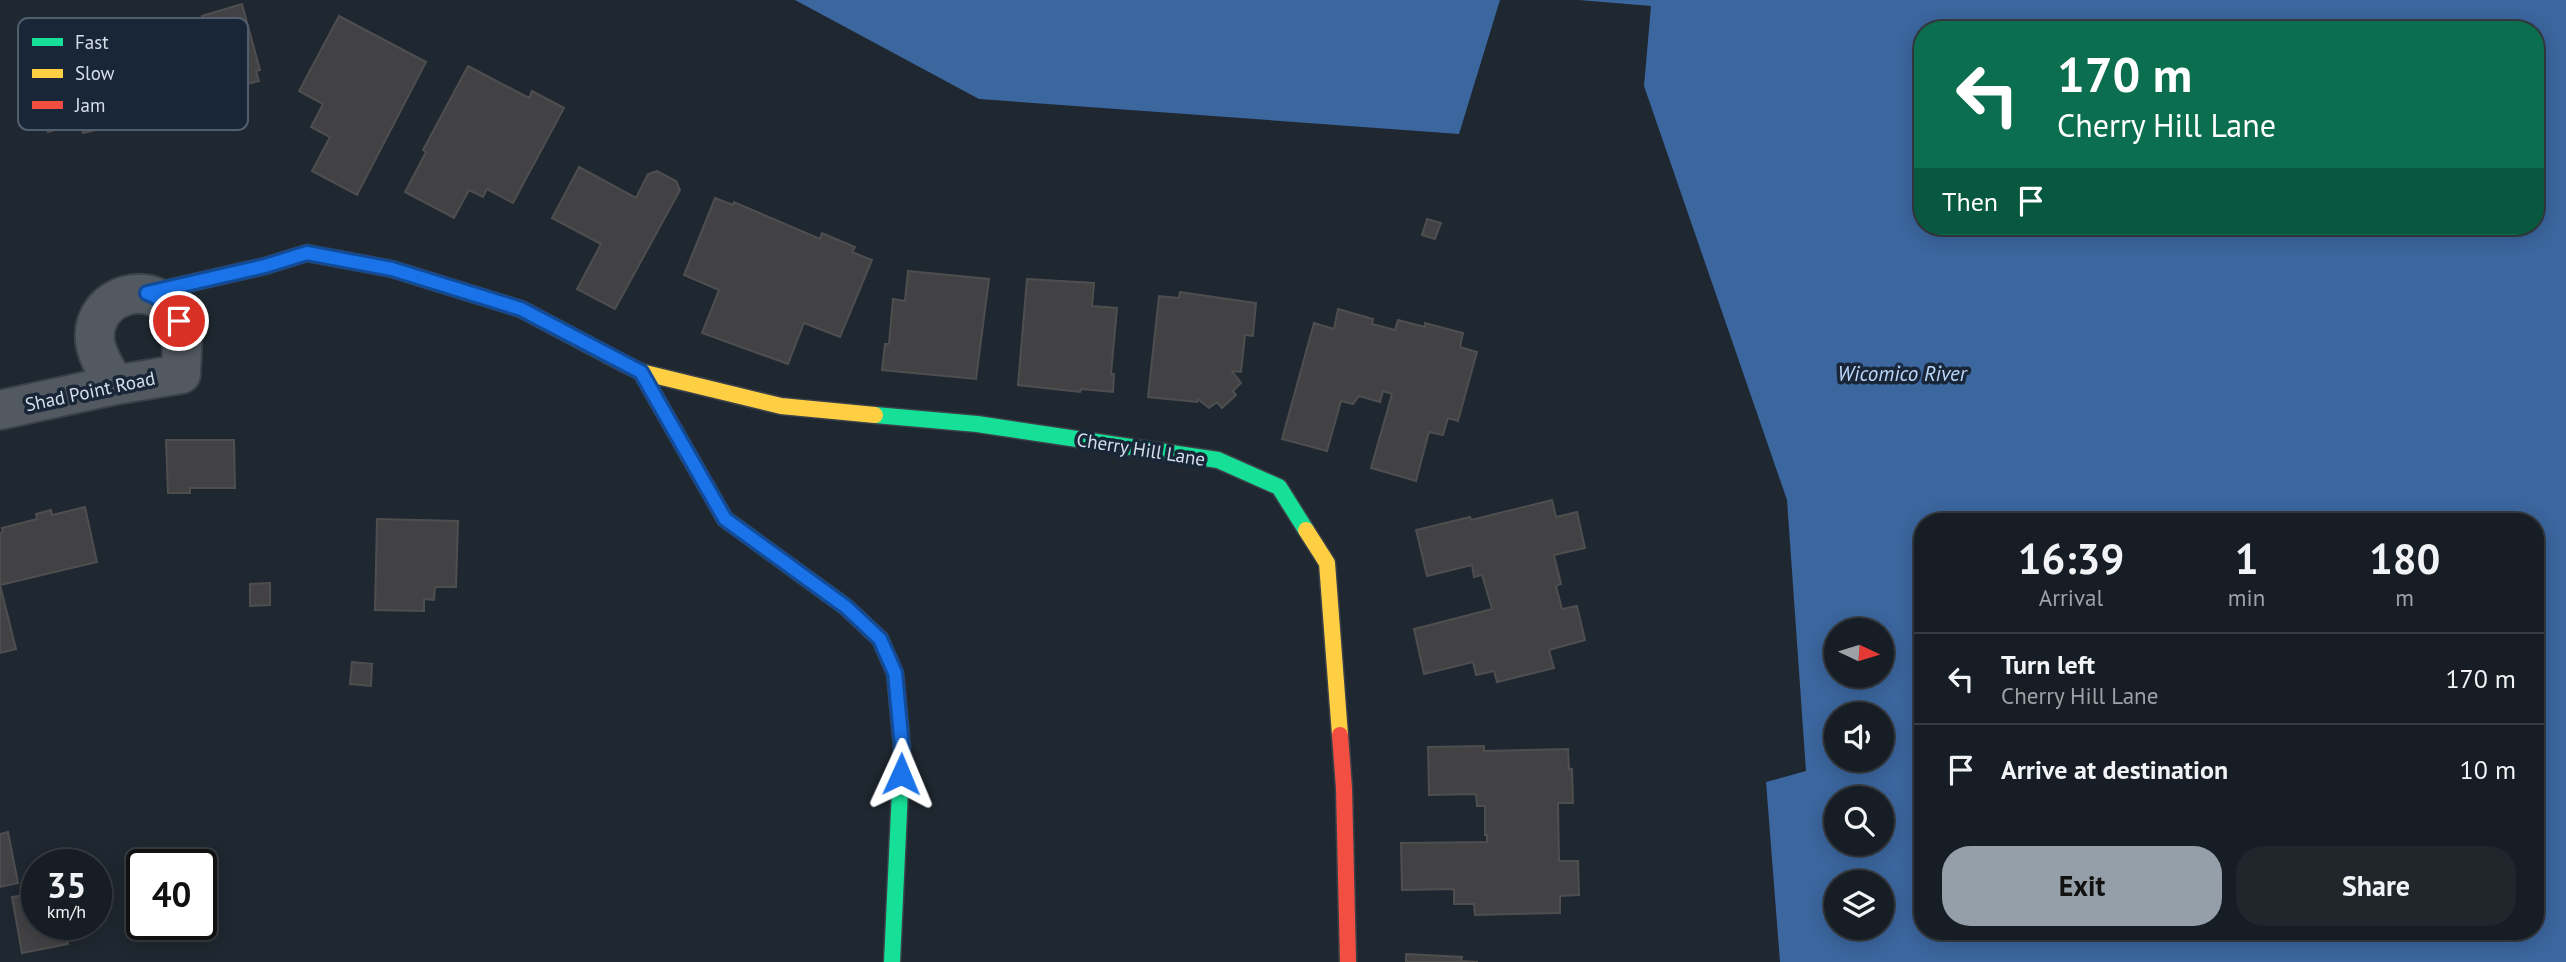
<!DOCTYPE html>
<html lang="en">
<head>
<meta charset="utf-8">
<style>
  body { margin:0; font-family:"PT Sans",sans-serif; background:#20262c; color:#f1f3f6; height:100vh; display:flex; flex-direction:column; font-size:26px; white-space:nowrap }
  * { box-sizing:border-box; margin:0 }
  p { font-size:23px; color:#9ea2a6 }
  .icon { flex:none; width:38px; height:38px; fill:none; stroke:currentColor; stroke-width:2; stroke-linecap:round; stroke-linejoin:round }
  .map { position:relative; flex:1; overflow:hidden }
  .drawer { position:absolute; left:1914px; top:513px; width:630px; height:427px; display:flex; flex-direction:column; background:#171d24; border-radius:28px; box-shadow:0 4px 18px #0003,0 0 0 2px #363b41 }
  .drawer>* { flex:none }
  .top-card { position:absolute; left:1914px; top:21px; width:630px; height:214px; border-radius:28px; box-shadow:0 4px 18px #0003,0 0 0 2px #363b41; background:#0b6e4f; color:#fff; overflow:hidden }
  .needle { width:46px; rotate:94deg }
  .buttons { position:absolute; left:1824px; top:618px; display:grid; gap:14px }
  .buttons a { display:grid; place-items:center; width:70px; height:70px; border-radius:50%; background:#171d24; box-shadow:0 4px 18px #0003,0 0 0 2px #363b41; font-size:35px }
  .speed { position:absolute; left:21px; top:849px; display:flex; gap:14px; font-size:35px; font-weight:700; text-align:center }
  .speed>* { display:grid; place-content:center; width:91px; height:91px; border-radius:50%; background:#171d24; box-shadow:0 4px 18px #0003,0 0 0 2px #363b41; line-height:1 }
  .speed small { font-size:18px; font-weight:400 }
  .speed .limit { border:4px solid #111; border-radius:10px; background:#fff; color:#111 }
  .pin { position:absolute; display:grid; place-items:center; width:60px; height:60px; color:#fff; margin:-30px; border:4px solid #fff; border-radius:50%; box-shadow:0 2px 7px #0007 }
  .me { position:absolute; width:77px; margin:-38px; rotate:1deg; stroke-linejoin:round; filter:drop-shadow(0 0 5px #0008) }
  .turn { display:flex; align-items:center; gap:24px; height:147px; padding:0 28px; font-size:32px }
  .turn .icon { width:91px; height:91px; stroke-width:2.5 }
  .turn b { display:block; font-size:49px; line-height:60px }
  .then { display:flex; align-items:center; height:66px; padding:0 28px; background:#0003; gap:14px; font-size:26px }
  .eta { display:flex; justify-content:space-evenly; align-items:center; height:119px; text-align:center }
  .eta b { font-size:42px; font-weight:600; line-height:49px }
  .action { display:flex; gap:14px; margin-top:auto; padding:14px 28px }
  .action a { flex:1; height:80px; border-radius:28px; background:#959fa9; color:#111; font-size:28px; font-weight:600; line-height:80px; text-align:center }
  .action a+a { background:#20262c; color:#f1f3f6 }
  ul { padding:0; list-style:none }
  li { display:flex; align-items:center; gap:21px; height:91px; padding:0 28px; border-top:2px solid #363b41 }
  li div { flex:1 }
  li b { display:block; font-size:26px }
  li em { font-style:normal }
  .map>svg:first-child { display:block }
  .water { fill:#3b669e; fill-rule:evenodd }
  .building { fill:#424245; stroke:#4f4e4f; stroke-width:2 }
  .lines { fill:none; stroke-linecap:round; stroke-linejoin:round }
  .street-casing { stroke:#3b4149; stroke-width:42 }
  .fast-casing { stroke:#3b4149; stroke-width:19 }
  .slow-casing { stroke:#3b4149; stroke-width:19 }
  .jam-casing { stroke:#3b4149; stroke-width:19 }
  .street { stroke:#535961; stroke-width:38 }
  .fast { stroke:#16e098; stroke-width:16 }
  .slow { stroke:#ffcf43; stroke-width:16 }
  .jam { stroke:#f24e42; stroke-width:16 }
  .route-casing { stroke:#114b97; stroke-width:18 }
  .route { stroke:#1a73e8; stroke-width:12 }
  .labels { text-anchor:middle; stroke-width:7; stroke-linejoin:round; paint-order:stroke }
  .street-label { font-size:19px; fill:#d5dfea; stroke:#182637 }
  .water-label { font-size:21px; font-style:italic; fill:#bcd6f9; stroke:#182637 }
  .key { fill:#182637; stroke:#515e6d; stroke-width:2 }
  .key-label { font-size:19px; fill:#d5dfea }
</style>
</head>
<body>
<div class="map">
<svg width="2566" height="962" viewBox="0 0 2566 962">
  <rect width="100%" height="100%" fill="#1f2730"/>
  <!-- water -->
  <path class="water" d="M795,0H1500L1459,134L979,99Z
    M1579,0H2566V962H1780L1766,782L1806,771L1787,500L1644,86L1651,6ZM1923,30H2536V226H1923ZM1923,522H2536V931H1923ZM1836,630H1881V676H1836ZM1836,714H1881V760H1836ZM1836,798H1881V844H1836ZM1836,882H1881V928H1836Z"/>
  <!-- building -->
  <path class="building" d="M242,4L260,70L256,71L259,81L244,85L241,75L170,95L166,79L149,84L107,73L119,112L101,118L103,128L83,133L79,122L48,132L31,81L102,61L103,65L148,73L162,70L157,49L207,34L202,16Z
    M339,16L426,62L357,195L312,171L330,137L311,127L323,104L299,91Z
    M468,66L529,98L532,91L564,108L513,203L487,189L483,197L469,190L454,218L405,192L426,152L423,150Z
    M579,167L636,198L648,174L657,171L676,181L680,190L615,309L577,289L601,244L552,218Z
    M715,198L733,205L734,202L820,239L822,233L855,247L852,252L872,260L840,337L804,323L788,364L702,333L719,290L684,275Z
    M1427,219L1441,223L1435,239L1422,235Z
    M908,271L989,279L976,379L882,370L885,344H889L893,299L905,301Z
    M1027,279L1094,283L1092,306L1117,308L1111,374H1114L1113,392L1081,389L1080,392L1018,385Z
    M1180,292L1256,303L1253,336L1245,335L1241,372L1232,371L1241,383L1233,391L1236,395L1222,408L1217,402L1209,408L1198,399L1197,402L1148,397L1159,296L1179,298Z
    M1338,309L1373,319L1372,324L1395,330L1398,320L1425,327V323L1463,333L1460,347L1477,352L1458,421L1448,418L1443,435L1429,432L1416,481L1371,468L1392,394L1383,391L1380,402L1359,396L1353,404L1341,401L1327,451L1282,439L1314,323L1334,329Z
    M166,440H234L235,488H190V493H168Z
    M1552,500L1556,517L1577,512L1585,548L1554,555L1561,584L1556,586L1562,609L1577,606L1585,640L1549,650L1554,668L1497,682L1494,671L1476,675L1473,662L1424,674L1414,629L1492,609L1482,575L1474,577L1472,565L1427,576L1416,530L1470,517L1471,520Z
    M85,507L97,562L0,585L16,649L0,653V533L3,532L2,528L37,519L36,514L51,510L52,515Z
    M377,519L458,521L456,587H435L434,600L424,599V611L375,610Z
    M270,583V605L250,606V584Z
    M352,662L372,664L371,686L350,684Z
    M1484,746V751L1568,749L1569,769H1572L1573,803H1558L1559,861H1578L1579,895L1560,896V913L1475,915L1474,904H1454V889L1402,890L1401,843L1487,842V835H1485V806H1477L1476,794L1429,795L1428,747Z
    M8,832L18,883L0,887V834Z
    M37,893V924H64L68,944L22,953L12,897Z
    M1406,954L1462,957L1461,961L1478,962H1406Z"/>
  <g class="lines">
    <!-- street casing -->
    <g class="street-casing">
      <path id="street" d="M0,410L115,385L181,374C181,357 185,335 178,320C159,275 90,292 95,341C97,357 107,371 115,385"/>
    </g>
    <!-- fast casing -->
    <g class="fast-casing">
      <path id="fast" d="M147,293L265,266L307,253L392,269L521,309L619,361
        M641,372L725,519L846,607L880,639L895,673L902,747L892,962
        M875,415L977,424L1218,460L1279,487L1306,530"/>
    </g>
    <!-- slow casing -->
    <g class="slow-casing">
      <path id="slow" d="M619,361L641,372L781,406L875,415
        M1306,530L1327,563L1340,735"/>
    </g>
    <!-- jam casing -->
    <g class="jam-casing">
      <path id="jam" d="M1340,735L1344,788L1348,962"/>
    </g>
    <!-- street -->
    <use href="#street" class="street"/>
    <!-- fast -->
    <use href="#fast" class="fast"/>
    <!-- slow -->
    <use href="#slow" class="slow"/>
    <!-- jam -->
    <use href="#jam" class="jam"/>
  </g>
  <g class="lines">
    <!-- route casing -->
    <g class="route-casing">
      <path id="route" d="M179,321C170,307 163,299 147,293L265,266L307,253L392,269L521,309L641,372L725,519L846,607L880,639L895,673L902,747L901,774"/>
    </g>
    <!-- route -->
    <use href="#route" class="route"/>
  </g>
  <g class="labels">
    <!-- street labels -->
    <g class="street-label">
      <text transform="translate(90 391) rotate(-12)" y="7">Shad Point Road</text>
      <text transform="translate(1141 449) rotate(9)" y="7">Cherry Hill Lane</text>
    </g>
    <!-- water labels -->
    <g class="water-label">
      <text x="1902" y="381">Wicomico River</text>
    </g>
  </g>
  <!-- legend -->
  <rect x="18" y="18" width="230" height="112" rx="10" class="key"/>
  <rect x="32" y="38" width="31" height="8" fill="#16e098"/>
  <rect x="32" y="69" width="31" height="9" fill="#ffcf43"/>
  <rect x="32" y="101" width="31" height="8" fill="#f24e42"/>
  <g class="key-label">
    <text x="75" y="49">Fast</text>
    <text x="75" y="80">Slow</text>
    <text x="75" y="112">Jam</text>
  </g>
</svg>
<div class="buttons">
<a><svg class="needle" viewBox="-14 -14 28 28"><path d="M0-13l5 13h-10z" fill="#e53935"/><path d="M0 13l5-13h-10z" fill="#9ea2a6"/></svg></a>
<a><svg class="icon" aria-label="sound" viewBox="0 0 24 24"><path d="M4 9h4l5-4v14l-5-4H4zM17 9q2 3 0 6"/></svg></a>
<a><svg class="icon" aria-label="search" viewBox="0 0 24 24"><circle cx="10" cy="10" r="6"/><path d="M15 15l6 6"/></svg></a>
<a><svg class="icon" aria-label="layers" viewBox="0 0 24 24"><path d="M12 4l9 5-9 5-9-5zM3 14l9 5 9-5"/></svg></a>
</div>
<div class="speed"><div>35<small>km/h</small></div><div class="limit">40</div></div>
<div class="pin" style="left:179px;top:321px;background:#d93025"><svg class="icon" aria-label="arrive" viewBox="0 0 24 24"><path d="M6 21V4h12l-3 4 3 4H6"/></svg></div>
<svg class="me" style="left:901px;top:774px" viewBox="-20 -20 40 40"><path d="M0-17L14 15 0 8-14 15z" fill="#1a73e8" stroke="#fff" stroke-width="4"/></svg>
<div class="top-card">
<div class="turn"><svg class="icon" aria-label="left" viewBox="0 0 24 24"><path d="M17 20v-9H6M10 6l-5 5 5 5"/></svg><div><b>170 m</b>Cherry Hill Lane</div></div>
<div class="then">Then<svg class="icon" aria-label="arrive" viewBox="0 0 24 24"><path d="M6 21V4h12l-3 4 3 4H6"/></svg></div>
</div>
<section class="drawer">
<div class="eta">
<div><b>16:39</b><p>Arrival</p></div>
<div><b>1</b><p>min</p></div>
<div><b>180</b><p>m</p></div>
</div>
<ul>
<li><svg class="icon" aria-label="left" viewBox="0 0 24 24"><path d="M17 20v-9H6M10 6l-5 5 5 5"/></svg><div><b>Turn left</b><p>Cherry Hill Lane</p></div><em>170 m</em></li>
<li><svg class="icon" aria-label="arrive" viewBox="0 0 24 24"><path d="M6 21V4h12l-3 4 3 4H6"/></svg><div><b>Arrive at destination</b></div><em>10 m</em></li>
</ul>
<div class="action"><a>Exit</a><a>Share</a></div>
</section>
</div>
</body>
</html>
